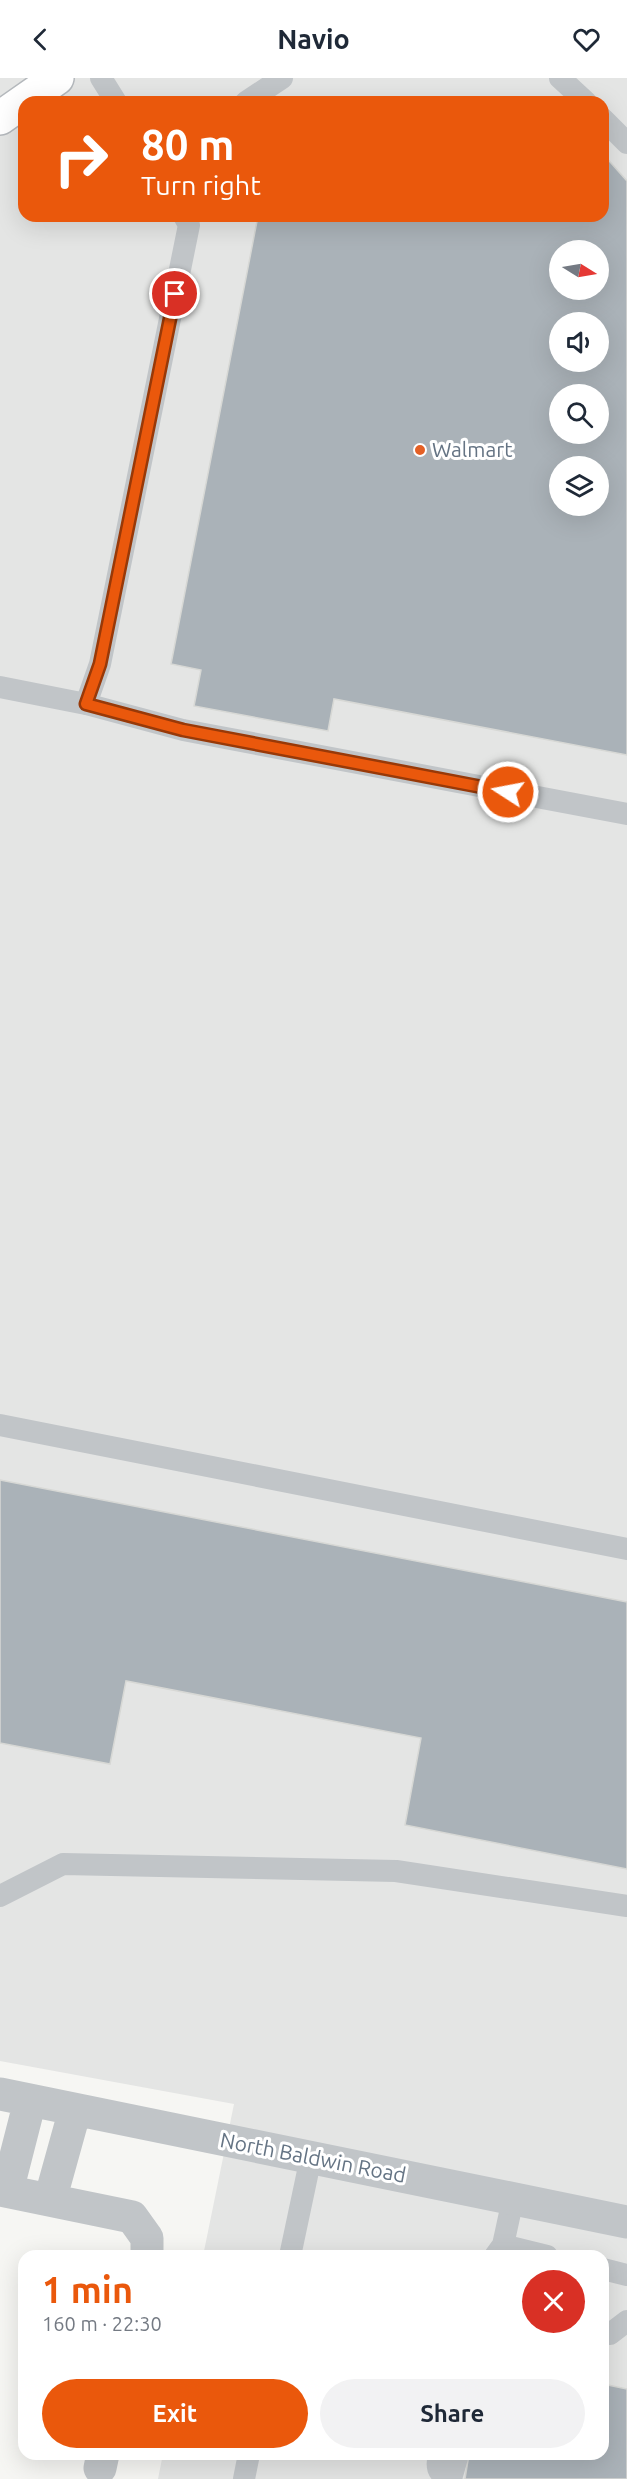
<!DOCTYPE html>
<html lang="en">
<head>
<meta charset="utf-8">
<style>
  body { margin:0; font-family:Ubuntu,sans-serif; background:#f2f2f3; color:#1f2937; height:100vh; display:flex; flex-direction:column; font-size:22px; white-space:nowrap }
  * { box-sizing:border-box; margin:0 }
  p { font-size:20px; color:#747a83 }
  .icon { flex:none; width:33px; height:33px; fill:none; stroke:currentColor; stroke-width:2; stroke-linecap:round; stroke-linejoin:round }
  .map { position:relative; flex:1; overflow:hidden }
  .side { position:absolute; left:18px; top:2172px; width:591px; height:210px; display:flex; flex-direction:column; background:#fff; border-radius:18px; box-shadow:0 6px 24px #0002 }
  .side>* { flex:none }
  .guide { position:absolute; left:18px; top:18px; width:591px; height:126px; border-radius:18px; box-shadow:0 6px 24px #0002; background:#ea580c; color:#fff; overflow:hidden }
  .needle { width:39px; rotate:101deg }
  .controls { position:absolute; left:549px; top:162px; display:grid; gap:12px }
  .controls a { display:grid; place-items:center; width:60px; height:60px; border-radius:50%; background:#fff; box-shadow:0 6px 24px #0002; font-size:30px }
  .pin { position:absolute; display:grid; place-items:center; width:51px; height:51px; color:#fff; margin:-26px; border:3px solid #fff; border-radius:50%; box-shadow:0 2px 6px #0007 }
  .me { position:absolute; width:66px; margin:-33px; rotate:281deg; stroke-linejoin:round; filter:drop-shadow(0 0 4px #0008) }
  .turn { display:flex; align-items:center; gap:21px; height:126px; padding:0 24px; font-size:27px }
  .turn .icon { width:78px; height:78px; stroke-width:2.5 }
  .turn b { display:block; font-size:42px; line-height:51px }
  .round { display:grid; place-items:center; flex:none; width:63px; height:63px; border-radius:32px; background:#f2f2f3 }
  .headline { display:flex; align-items:center; justify-content:space-between; height:102px; padding:0 24px }
  h1 { font-size:36px; font-weight:600; line-height:45px; color:#ea580c }
  .button { display:flex; gap:12px; margin-top:auto; padding:12px 24px }
  .button a { flex:1; height:69px; border-radius:36px; background:#ea580c; color:#fff; font-size:24px; font-weight:600; line-height:69px; text-align:center }
  .button a+a { background:#f2f2f3; color:#1f2937 }
  header { display:flex; justify-content:space-between; align-items:center; height:78px; padding:0 24px; background:#fff; font-size:27px; font-weight:600 }
  .map>svg:first-child { display:block }
  .built { fill:#e4e5e4; fill-rule:evenodd }
  .building { fill:#aab2b8; stroke:#d7d8d5; stroke-width:1.5; fill-rule:evenodd }
  .lines { fill:none; stroke-linecap:round; stroke-linejoin:round }
  .primary-casing { stroke:#b4b8bc; stroke-width:36 }
  .lane { stroke:#c1c5c8; stroke-width:22 }
  .street { stroke:#c1c5c8; stroke-width:33 }
  .primary { stroke:#fff; stroke-width:33 }
  .route-casing { stroke:#983908; stroke-width:15 }
  .route { stroke:#ea580c; stroke-width:10 }
  .poi-dot { fill:#e46025; stroke:#fff; stroke-width:2 }
  .labels { text-anchor:middle; stroke-width:6; stroke-linejoin:round; paint-order:stroke }
  .poi-label { font-size:21px; fill:#657484; stroke:#fff; text-anchor:start }
  .street-label { font-size:21px; fill:#657484; stroke:#fff }
</style>
</head>
<body>
<header><svg class="icon" aria-label="back" viewBox="0 0 24 24"><path d="M15 5l-7 7 7 7"/></svg>Navio<svg class="icon" aria-label="heart" viewBox="0 0 24 24"><path d="M12 20l-8-8c-3-5 5-10 8-4 3-6 11-1 8 4z"/></svg></header>
<div class="map">
<svg width="627" height="2401" viewBox="0 0 627 2401">
  <rect width="100%" height="100%" fill="#f6f6f3"/>
  <!-- built -->
  <path class="built" d="M0,0H627V2401H158L163,2376H603V2178H203L234,2026L0,1983ZM24,24H603V138H24ZM560,172H598V212H560ZM560,244H598V284H560ZM560,316H598V356H560ZM560,388H598V428H560Z"/>
  <!-- building -->
  <path class="building" d="M603,76L627,103V677L334,621L328,653L194,628L201,592L171,586L258,138H603ZM560,172H598V212H560ZM560,244H598V284H560ZM560,316H598V356H560ZM560,388H598V428H560Z
    M0,1402L627,1524V1791L405,1747L421,1660L126,1603L110,1686L0,1665Z
    M603,2306L627,2311V2401H465L469,2376H603Z"/>
  <g class="lines">
    <!-- primary casing -->
    <g class="primary-casing">
      <path id="primary" d="M0,40L57,0"/>
    </g>
    <!-- lane -->
    <path class="lane" d="M101,0L116,24
      M560,0L586,24
      M246,24L282,0
      M603,41L627,65
      M0,609L86,626L183,652L627,736
      M86,626L100,586L189,147L184,138
      M0,1347L627,1471
      M0,1818L63,1786L396,1793L627,1828
      M503,2167L547,2178
      M290,2178L311,2079
      M495,2178L503,2167L513,2121
      M603,2191L627,2197
      M603,2255L610,2256L627,2243
      M439,2376C436,2389 437,2394 448,2401
      M244,2401L249,2376
      M451,2401L458,2376"/>
    <!-- street -->
    <path class="street" d="M0,2016L627,2144
      M0,2112L132,2139L147,2160V2178
      M7,2113L30,2023
      M50,2122L75,2032
      M100,2390L103,2376"/>
    <!-- primary -->
    <use href="#primary" class="primary"/>
  </g>
  <g class="lines">
    <!-- route casing -->
    <g class="route-casing">
      <path id="route" d="M175,216L100,586L86,626L183,652L508,714"/>
    </g>
    <!-- route -->
    <use href="#route" class="route"/>
  </g>
  <!-- markers -->
  <circle class="poi-dot" cx="420" cy="372" r="6"/>
  <g class="labels">
    <!-- poi labels -->
    <g class="poi-label">
      <text x="432" y="379">Walmart</text>
    </g>
    <!-- street labels -->
    <g class="street-label">
      <text transform="translate(313 2080) rotate(11)" y="7">North Baldwin Road</text>
    </g>
  </g>
</svg>
<div class="controls">
<a><svg class="needle" viewBox="-14 -14 28 28"><path d="M0-13l5 13h-10z" fill="#e53935"/><path d="M0 13l5-13h-10z" fill="#747a83"/></svg></a>
<a><svg class="icon" aria-label="sound" viewBox="0 0 24 24"><path d="M4 9h4l5-4v14l-5-4H4zM17 9q2 3 0 6"/></svg></a>
<a><svg class="icon" aria-label="search" viewBox="0 0 24 24"><circle cx="10" cy="10" r="6"/><path d="M15 15l6 6"/></svg></a>
<a><svg class="icon" aria-label="layers" viewBox="0 0 24 24"><path d="M12 4l9 5-9 5-9-5zM3 14l9 5 9-5"/></svg></a>
</div>
<div class="pin" style="left:175px;top:216px;background:#d93025"><svg class="icon" aria-label="arrive" viewBox="0 0 24 24"><path d="M6 21V4h12l-3 4 3 4H6"/></svg></div>
<svg class="me" style="left:508px;top:714px" viewBox="-20 -20 40 40"><circle r="17" fill="#ea580c" stroke="#fff" stroke-width="3"/><path d="M0-11L8 9 0 5-8 9z" fill="#fff"/></svg>
<div class="guide">
<div class="turn"><svg class="icon" aria-label="right" viewBox="0 0 24 24"><path d="M7 20v-9h11M14 6l5 5-5 5"/></svg><div><b>80 m</b>Turn right</div></div>
</div>
<section class="side">
<div class="headline"><div><h1>1 min</h1><p>160 m · 22:30</p></div><a class="round" style="background:#d93025;color:#fff"><svg class="icon" aria-label="close" viewBox="0 0 24 24"><path d="M6 6l12 12M18 6L6 18"/></svg></a></div>
<div class="button"><a>Exit</a><a>Share</a></div>
</section>
</div>
</body>
</html>
